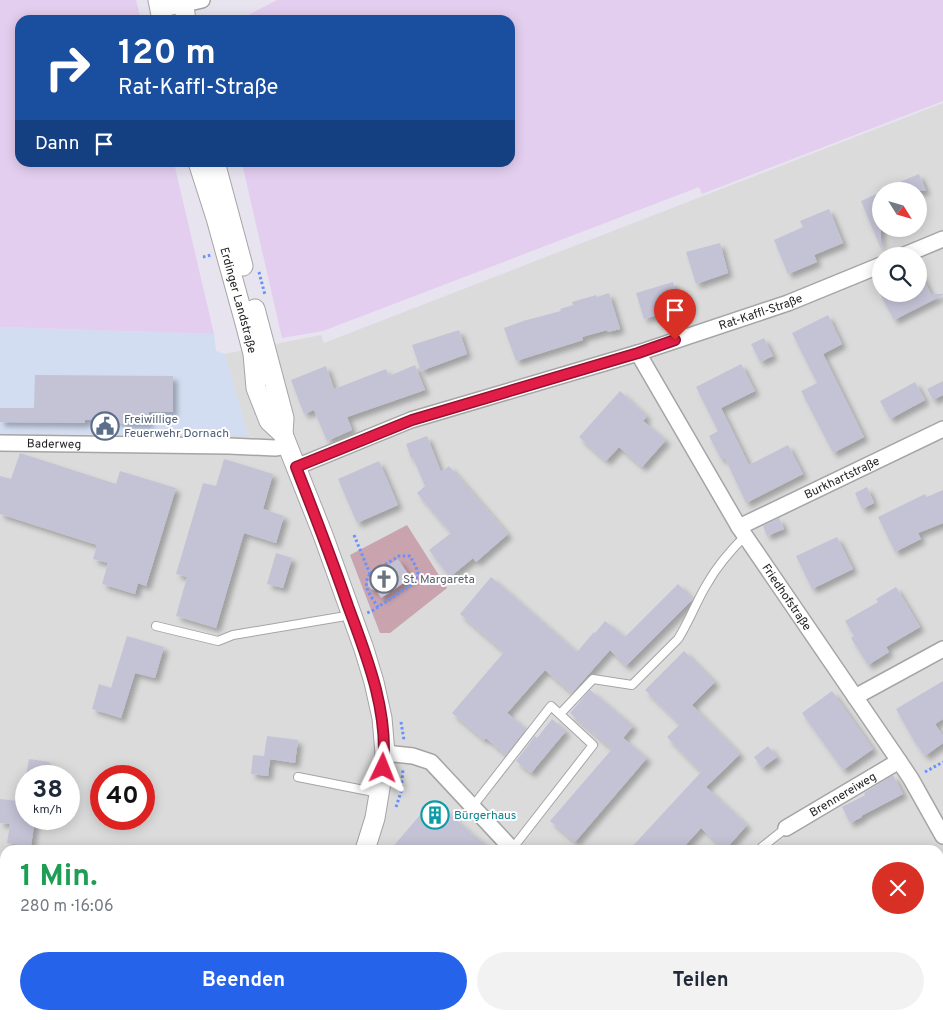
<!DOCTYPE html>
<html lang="de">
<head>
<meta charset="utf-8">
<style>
  body { margin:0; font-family:Overpass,sans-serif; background:#f2f2f3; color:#1f2937; height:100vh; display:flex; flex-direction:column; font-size:19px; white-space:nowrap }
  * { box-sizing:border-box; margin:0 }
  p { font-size:16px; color:#747a83 }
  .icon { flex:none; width:28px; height:28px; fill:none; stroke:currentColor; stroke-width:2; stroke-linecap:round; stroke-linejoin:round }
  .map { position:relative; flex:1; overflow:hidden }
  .details { position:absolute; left:0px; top:845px; width:944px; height:175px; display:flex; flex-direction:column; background:#fff; border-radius:15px 15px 0 0; box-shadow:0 2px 12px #0003 }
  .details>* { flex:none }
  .banner { position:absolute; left:15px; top:15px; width:500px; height:152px; border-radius:15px; box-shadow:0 2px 12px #0003; background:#1a4fa0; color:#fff; overflow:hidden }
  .needle { width:32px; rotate:127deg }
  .buttons { position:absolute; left:872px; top:182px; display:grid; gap:10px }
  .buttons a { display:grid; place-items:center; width:55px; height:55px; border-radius:50%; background:#fff; box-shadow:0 2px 12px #0003; font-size:25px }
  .speed { position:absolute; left:15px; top:765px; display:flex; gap:10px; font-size:25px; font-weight:700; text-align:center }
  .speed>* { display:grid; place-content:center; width:65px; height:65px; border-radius:50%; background:#fff; box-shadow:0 2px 12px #0003; line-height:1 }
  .speed small { font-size:12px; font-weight:400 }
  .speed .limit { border:8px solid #d22; background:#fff; color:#111 }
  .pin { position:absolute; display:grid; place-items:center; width:42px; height:42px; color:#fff; margin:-51px -21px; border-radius:50% 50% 50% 0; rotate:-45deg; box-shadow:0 0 5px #0007 }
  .pin .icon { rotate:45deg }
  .me { position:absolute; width:55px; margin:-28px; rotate:2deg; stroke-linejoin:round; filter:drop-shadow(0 0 4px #0008) }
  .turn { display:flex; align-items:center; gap:18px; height:105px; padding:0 20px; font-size:22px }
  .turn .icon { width:65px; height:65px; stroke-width:2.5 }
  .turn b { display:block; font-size:35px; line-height:42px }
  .then { display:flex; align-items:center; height:48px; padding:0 20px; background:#0003; gap:10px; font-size:19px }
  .round { display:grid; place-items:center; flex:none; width:52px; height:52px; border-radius:26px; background:#f2f2f3 }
  .summary { display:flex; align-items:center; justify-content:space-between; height:85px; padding:0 20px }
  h1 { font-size:30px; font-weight:700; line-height:38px; color:#1e9e55 }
  .primary-button { display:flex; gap:10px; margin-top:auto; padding:10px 20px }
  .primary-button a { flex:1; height:58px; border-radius:30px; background:#2563eb; color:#fff; font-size:20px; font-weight:700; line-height:58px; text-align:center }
  .primary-button a+a { background:#f2f2f3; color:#1f2937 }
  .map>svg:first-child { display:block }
  .residential { fill:#dbdbdc; fill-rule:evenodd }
  .commercial { fill:#d2ddf1 }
  .farmland { fill:#e4ceef }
  .cemetery { fill:#c9a3ad }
  .building { fill:#c4c3d6; filter:url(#shadow) }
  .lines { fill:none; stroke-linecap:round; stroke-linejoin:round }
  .service-casing { stroke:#a5a5a5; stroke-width:10 }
  .minor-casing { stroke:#a5a5a5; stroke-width:18 }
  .tertiary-casing { stroke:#a5a5a5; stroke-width:21 }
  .path { stroke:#6592ff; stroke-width:3; stroke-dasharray:2.5 2.5; stroke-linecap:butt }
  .service { stroke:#fff; stroke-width:8 }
  .minor { stroke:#fff; stroke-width:15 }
  .tertiary { stroke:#fff; stroke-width:19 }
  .route-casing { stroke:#92132f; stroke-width:12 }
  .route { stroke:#e11d48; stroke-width:9 }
  .labels { text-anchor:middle; stroke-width:4; stroke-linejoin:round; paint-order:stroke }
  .street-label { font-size:12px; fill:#1e1e1e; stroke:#fff }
  .service-label { font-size:12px; fill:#4e5e75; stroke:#fff; text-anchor:start }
  .worship-label { font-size:12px; fill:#5b616d; stroke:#fff; text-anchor:start }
  .culture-label { font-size:12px; fill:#0d838f; stroke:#fff; text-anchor:start }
</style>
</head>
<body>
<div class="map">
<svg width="943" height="1020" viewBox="0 0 943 1020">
  <defs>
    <filter id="shadow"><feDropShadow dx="4.5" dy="4.5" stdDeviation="2.5" flood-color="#0004"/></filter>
  </defs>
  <rect width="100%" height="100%" fill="#e7e3ef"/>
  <!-- residential -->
  <path class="residential" d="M943,103V1020H0V434L248,435L225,354L321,335L324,343ZM881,191H919V229H881ZM881,256H919V294H881ZM26,776H69V819H26ZM101,776H144V819H101ZM5,850H939V1015H5Z"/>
  <!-- commercial -->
  <path class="commercial" d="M0,327L214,334L216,351L225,354L248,435L0,434Z"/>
  <!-- farmland -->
  <path class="farmland" d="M0,0H136L141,20H20V162L174,163L214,334L0,327Z
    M277,0H943V101L702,194L699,187L323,331L282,338L242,163L510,162V20H239Z"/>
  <!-- cemetery -->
  <path class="cemetery" d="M407,525L447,588L390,633H380L350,555Z"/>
  <!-- building -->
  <path class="building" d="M919,174L926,191H878Z
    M881,192V249L861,201Z
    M829,209L843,243L814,255L817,262L788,274L774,240L803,227L800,221Z
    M720,243L728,273L696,284L686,252Z
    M919,270L931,294H943V295L894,320L880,294H919Z
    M673,282L681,308L644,319L636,293Z
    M609,293L620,329L608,332L607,330L582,337L583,340L516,361L504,328L523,321L561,311L560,309L573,305L572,302L596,295L597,297Z
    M828,315L842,344L823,354L864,437L833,453L801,391L817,383L792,333Z
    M459,330L467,354L421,371L412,345Z
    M764,338L773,356L760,362L751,344Z
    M741,364L755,391L721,408L749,465L788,445L803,474L746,503L725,458L721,459L709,436L718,431L696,387Z
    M415,365L425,390L347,417L352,430L327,441L314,410L304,414L291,380L326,366L334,389L386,369L389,376Z
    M35,375L173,376V412H149V424L118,423V420H85V423L0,422V408H34Z
    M943,381V395L933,400L927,389Z
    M915,382L925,400L890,419L880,401Z
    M620,391L647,416L643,421L666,440L642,467L619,447L606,461L579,437Z
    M427,436L441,472L449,466L508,534L476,562L473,558L450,577L429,550L451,533L417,493L425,486L413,458H411L406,444Z
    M20,453L116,484L120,471L176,488L146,586L138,583L135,594L102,584L108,563L93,559L97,545L0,514V476L11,479Z
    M224,459L273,474L263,509L284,516L276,543L244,533L216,628L176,616L187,577L176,574L203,483L216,486Z
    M379,461L398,505L357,523L338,479Z
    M867,487L874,503L862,509L855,493Z
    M943,490V523L918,533L921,539L895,552L878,517L925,494L927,497Z
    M779,518L784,529L767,536L763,526Z
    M837,537L853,569L812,589L796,556Z
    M276,553L292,558L283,588L267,584Z
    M398,559L411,578L381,598L377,591L371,589L367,585L369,578Z
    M491,577L577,652L594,632L595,633L605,621L625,637L678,584L693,599L626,666L610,650L572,693L545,670L507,713L526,729L506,755L486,738L484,740L452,713L504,652L460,614Z
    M896,587L920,627L886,647L889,652L868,665L851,638L854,636L845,621L878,602L876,599Z
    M127,636L164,647L155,678L135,673L121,718L92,709L99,684L111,688Z
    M684,651L715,682L692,705L740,754L706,787L747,825L725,850L701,828L681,850H629L701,772L667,737L680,724L645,690Z
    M943,681V719L935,724L943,736V743L925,756L914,741L896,709Z
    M590,690L633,726L623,738L647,758L575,842L550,821L612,749L570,713Z
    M832,691L873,749L843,770L802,713Z
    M552,719L566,731L531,773L516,761L535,736L537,738Z
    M267,736L298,740L295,763L270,759L268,776L251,774L253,755L264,756Z
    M768,746L777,757L762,768L754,757Z
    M29,759L50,762L48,776H26Z
    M893,775L903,794L861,816L862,817L850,823L842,807L865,795L864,793Z
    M0,799L26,802V819H35L31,846L7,843L10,824L0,823Z
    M433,800L491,850H390Z"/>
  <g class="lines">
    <!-- service casing -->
    <g class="service-casing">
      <path id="service" d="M156,626L218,641L233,635L352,615
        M560,714L593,679L632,685L678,639C689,622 696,602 707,584C717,566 730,551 745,536
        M298,777L379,793
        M473,806L551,706L593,745L512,849
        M760,850L762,847L786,828
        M5,912V913
        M538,1015L541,1020
        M642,1015L645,1020
        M899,1015L902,1020
        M512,1020V1015
        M871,1020L874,1015"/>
    </g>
    <!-- minor casing -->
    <g class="minor-casing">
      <g id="minor">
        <path d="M159,10L202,0"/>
        <path d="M902,256L943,239"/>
        <path id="s1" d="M638,353L739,527L899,761L911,779L943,836"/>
        <path id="s2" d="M0,443L229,446L275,448L287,446"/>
        <path id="s3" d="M296,467L411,420L638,353L788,303L881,265"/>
        <path id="s4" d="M739,527L943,429"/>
        <path d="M855,697L943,649"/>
        <path d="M385,753L413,756L431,762L513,850"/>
        <path id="s5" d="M786,828L899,761"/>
        <path d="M0,954L5,955"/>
        <path d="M124,1020V1015"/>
        <path d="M933,1020L943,1014"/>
      </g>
    </g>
    <!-- tertiary casing -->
    <g class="tertiary-casing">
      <g id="tertiary">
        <path d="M158,0L162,20"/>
        <path d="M183,0L186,20"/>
        <path id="s6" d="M198,162L216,218L245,323L253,354L256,388L269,421L283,434L296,467L323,535L364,649L374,682L382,718L385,753L381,782L375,818L365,850"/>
        <path d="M215,162L243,266"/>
        <path d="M255,309L284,418L283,434"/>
        <path d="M293,1020L294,1015"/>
      </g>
    </g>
    <!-- path -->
    <path class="path" d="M203,257L211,255
      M259,272L265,295
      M354,535L370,574L399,556H410L416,567L418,574L414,583L372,611L367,613
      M370,574C361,586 371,596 378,607
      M408,580L410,586
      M401,722L404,740
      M925,772L943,762
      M396,807L401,792L403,769"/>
    <!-- service -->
    <use href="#service" class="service"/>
    <!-- minor -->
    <use href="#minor" class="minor"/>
    <!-- tertiary -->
    <use href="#tertiary" class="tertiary"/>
  </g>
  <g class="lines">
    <!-- route casing -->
    <g class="route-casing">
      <path id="route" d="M383,768C389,712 367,657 348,606C332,559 314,513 296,467L412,420L638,353L675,340"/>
    </g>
    <!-- route -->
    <use href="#route" class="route"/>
  </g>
  <!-- icons -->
  <defs>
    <g id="civic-ring" transform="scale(1.4375)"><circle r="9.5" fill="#fff" stroke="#5c6f8a" stroke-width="1.5"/><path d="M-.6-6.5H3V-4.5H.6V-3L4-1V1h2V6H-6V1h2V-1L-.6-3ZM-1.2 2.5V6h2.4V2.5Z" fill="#5c6f8a"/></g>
    <g id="church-ring" transform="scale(1.4375)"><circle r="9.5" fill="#fff" stroke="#6b7280" stroke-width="1.5"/><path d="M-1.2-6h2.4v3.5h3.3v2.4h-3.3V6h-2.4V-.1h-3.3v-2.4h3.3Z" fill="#6b7280"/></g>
    <g id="building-ring" transform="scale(1.4375)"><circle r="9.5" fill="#fff" stroke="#0f9aa8" stroke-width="1.5"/><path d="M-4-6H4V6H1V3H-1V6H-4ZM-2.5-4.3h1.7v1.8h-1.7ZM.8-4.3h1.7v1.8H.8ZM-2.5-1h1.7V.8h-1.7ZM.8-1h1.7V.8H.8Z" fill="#0f9aa8"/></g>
  </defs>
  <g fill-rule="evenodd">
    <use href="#civic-ring" x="105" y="426"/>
    <use href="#church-ring" x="384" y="579"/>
    <use href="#building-ring" x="435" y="815"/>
  </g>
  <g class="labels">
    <!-- street labels -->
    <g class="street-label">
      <text dy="4" stroke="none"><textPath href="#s6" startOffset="144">Erdinger Landstraße</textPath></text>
      <text dy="4" stroke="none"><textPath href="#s3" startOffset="490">Rat-Kaffl-Straße</textPath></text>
      <text dy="4" stroke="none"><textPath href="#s2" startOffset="54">Baderweg</textPath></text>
      <text dy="4" stroke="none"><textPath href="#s4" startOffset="114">Burkhartstraße</textPath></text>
      <text dy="4" stroke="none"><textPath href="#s1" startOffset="286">Friedhofstraße</textPath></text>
      <text dy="4" stroke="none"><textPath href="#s5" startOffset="66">Brennereiweg</textPath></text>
    </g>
    <!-- service labels -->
    <g class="service-label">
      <text x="124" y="423">Freiwillige<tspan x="124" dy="14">Feuerwehr Dornach</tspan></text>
    </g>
    <!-- worship labels -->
    <g class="worship-label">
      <text x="403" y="583">St. Margareta</text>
    </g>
    <!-- culture labels -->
    <g class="culture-label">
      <text x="454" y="819">Bürgerhaus</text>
    </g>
  </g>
</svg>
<div class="buttons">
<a><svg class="needle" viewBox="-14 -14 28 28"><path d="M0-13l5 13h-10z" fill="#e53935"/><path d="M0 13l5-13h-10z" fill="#747a83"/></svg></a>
<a><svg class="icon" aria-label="search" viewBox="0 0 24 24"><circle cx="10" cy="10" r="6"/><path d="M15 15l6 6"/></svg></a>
</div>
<div class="speed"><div>38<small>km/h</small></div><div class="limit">40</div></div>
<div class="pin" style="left:675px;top:340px;background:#d93025"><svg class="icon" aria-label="arrive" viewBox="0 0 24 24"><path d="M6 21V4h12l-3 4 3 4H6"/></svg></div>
<svg class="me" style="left:383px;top:768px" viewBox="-20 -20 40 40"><path d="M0-17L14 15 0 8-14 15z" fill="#e11d48" stroke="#fff" stroke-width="4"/></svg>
<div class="banner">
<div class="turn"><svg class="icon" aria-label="right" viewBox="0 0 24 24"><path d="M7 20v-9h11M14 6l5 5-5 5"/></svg><div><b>120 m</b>Rat-Kaffl-Straße</div></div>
<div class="then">Dann<svg class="icon" aria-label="arrive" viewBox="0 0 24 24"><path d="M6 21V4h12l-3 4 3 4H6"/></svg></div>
</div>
<section class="details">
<div class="summary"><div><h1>1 Min.</h1><p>280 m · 16:06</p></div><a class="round" style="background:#d93025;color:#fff"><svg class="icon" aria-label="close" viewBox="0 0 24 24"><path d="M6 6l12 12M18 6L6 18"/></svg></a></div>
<div class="primary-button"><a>Beenden</a><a>Teilen</a></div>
</section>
</div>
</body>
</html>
